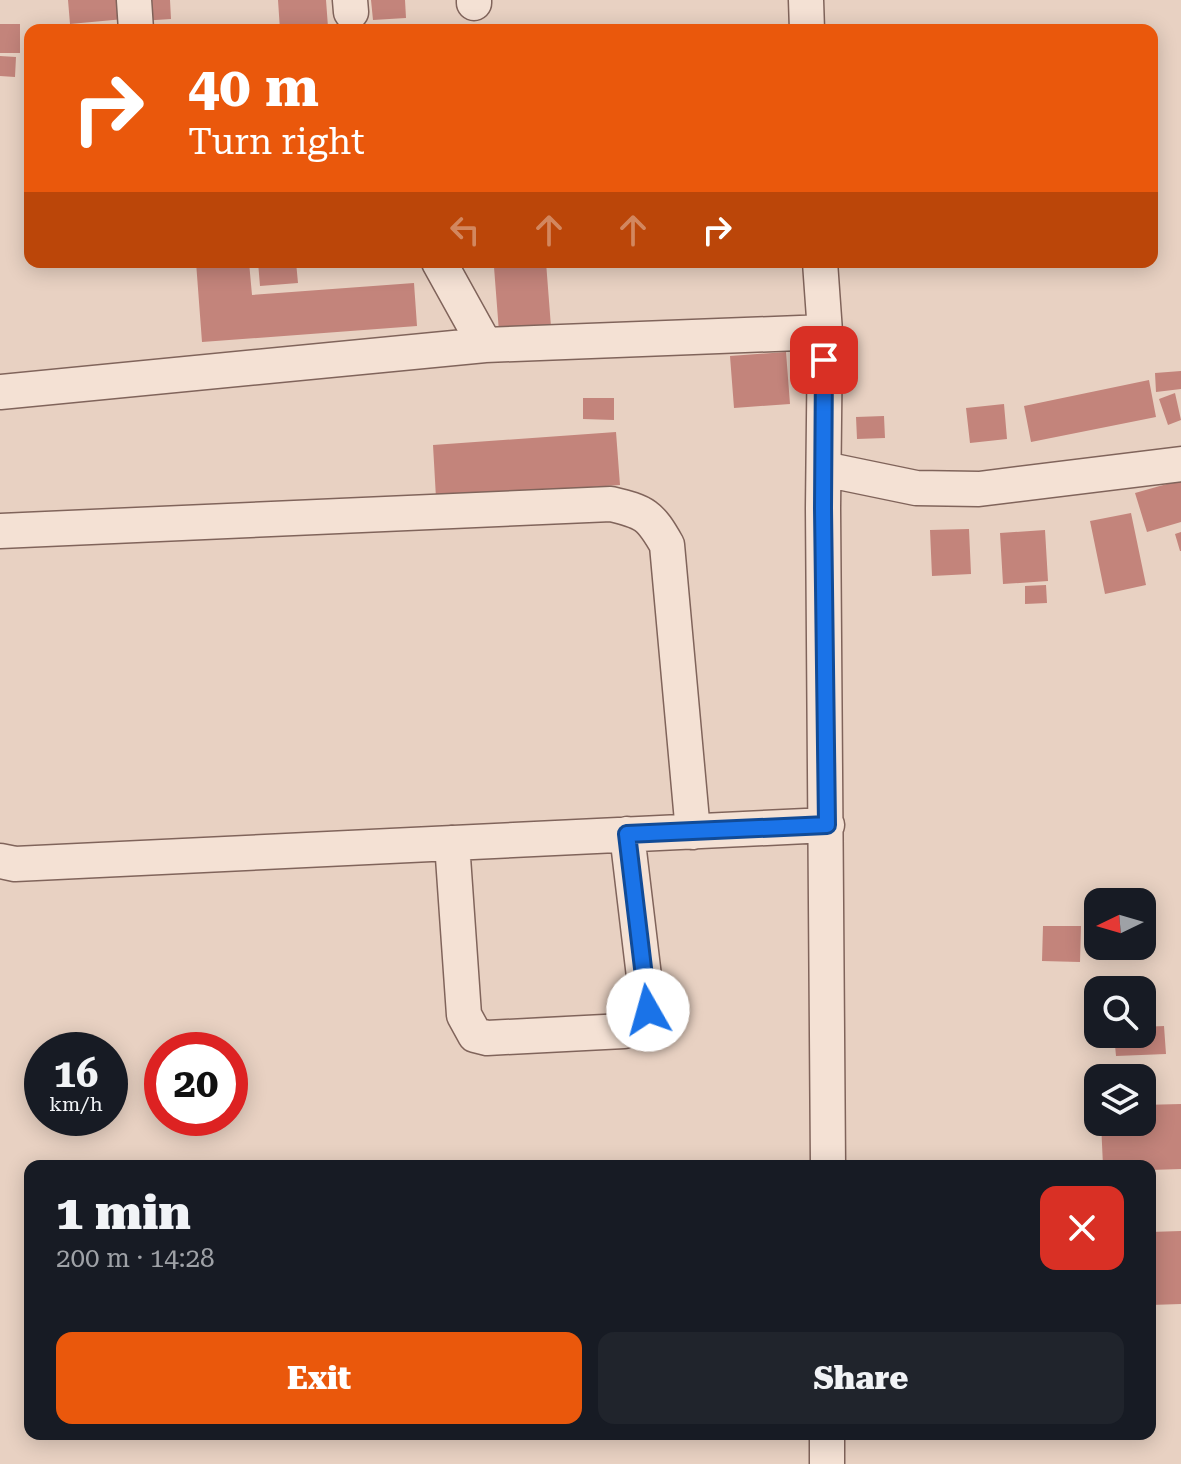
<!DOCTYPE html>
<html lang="en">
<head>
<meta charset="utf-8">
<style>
  body { margin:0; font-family:"Roboto Serif",serif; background:#20242c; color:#f1f3f6; height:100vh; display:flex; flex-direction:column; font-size:30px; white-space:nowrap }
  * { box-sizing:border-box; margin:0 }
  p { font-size:26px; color:#9ea1a6 }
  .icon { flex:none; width:44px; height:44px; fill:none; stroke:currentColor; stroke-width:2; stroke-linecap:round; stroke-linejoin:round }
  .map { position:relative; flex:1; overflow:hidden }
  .side { position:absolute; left:24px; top:1160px; width:1132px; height:280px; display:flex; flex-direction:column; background:#171b24; border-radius:16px; box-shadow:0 4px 20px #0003 }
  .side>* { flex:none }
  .hud { position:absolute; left:24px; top:24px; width:1134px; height:244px; border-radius:16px; box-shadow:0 4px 20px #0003; background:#ea580c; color:#fff; overflow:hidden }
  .needle { width:52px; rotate:265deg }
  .tools { position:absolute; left:1084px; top:888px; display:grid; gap:16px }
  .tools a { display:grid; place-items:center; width:72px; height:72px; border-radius:16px; background:#171b24; box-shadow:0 4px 20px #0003; font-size:40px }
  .speed { position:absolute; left:24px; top:1032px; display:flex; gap:16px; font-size:40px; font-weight:700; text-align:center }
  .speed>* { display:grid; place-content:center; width:104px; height:104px; border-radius:50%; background:#171b24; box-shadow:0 4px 20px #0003; line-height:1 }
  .speed small { font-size:20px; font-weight:400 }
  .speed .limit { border:12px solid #d22; background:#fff; color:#111 }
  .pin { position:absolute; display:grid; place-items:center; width:68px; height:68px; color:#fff; margin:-34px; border-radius:16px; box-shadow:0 4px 12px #0006 }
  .me { position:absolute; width:88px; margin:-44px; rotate:353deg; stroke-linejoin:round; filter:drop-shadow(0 0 6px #0008) }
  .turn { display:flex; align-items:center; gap:28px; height:168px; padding:0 32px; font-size:36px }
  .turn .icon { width:104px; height:104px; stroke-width:2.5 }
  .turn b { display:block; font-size:56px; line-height:68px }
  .lanes { display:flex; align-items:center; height:76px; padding:0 32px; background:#0003; justify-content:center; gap:40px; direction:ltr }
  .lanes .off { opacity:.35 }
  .round { display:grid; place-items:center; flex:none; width:84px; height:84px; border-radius:16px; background:#20242c }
  .headline { display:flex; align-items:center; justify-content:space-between; height:136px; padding:0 32px }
  h1 { font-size:48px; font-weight:800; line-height:60px }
  .primary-button { display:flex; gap:16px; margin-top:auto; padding:16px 32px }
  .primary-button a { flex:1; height:92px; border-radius:16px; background:#ea580c; color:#fff; font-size:32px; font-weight:800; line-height:92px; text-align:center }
  .primary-button a+a { background:#20242c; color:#f1f3f6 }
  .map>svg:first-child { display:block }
  .building { fill:#c3847b }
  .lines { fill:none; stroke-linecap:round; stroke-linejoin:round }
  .minor-casing { stroke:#80645b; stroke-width:37 }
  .minor { stroke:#f4e1d4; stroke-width:34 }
  .route-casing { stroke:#114b97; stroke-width:20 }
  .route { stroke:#1a73e8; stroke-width:14 }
</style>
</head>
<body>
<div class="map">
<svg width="1181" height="1464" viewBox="0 0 1181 1464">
  <rect width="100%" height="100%" fill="#e8d1c2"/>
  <!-- building -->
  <path class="building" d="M68,0H123L124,19L70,24Z
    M138,0H170L171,19L140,21Z
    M278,0H326L328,27L280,30Z
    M371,0H405L406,18L373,20Z
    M0,24H20V53H0Z
    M0,56L16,57L15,77L0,76Z
    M196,262H249L252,295L414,283L417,326L202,342Z
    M258,262H296L298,283L260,286Z
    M546,262L551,327L499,332L494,267Z
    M786,352L790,404L734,408L730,356Z
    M1181,371V389L1156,392L1155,373Z
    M1149,380L1156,417L1031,442L1024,406Z
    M1175,393L1181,420L1168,425L1159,399Z
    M583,398H614V420L583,419Z
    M1004,404L1007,439L970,443L966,408Z
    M884,416L885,438L857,439L856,417Z
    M616,432L620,485L436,498L433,445Z
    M1181,480V522L1147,532L1135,493Z
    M1131,513L1146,585L1105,594L1090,521Z
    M969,529L971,574L932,576L930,530Z
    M1045,530L1048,581L1003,584L1000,533Z
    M1181,532V551H1180L1175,534Z
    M1046,585L1047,603L1025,604V586Z
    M1043,926H1081L1080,962L1042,961Z
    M1164,1026L1166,1054L1116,1056L1114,1034H1142V1027Z
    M1181,1104V1169L1150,1170V1166H1103L1101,1122H1142V1105Z
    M1181,1231V1304L1150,1305V1232Z"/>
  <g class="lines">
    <!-- minor casing -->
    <g class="minor-casing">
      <path id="minor" d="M134,0L136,30
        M350,0L351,12
        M474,0V3
        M806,0L807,30
        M439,262L485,345
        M820,262L825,332L823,508L828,1166
        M0,392L485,345L825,332
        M824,469L916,488L979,489L1181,464
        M0,531L611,504C645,512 650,515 667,545L693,832
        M452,843L464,1015L475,1035L487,1038L624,1031L641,1026L648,1010L627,834
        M0,861L15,864L827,825
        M827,1464V1434"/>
    </g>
    <!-- minor -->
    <use href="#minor" class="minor"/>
  </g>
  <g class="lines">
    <!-- route casing -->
    <g class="route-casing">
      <path id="route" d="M648,1010L627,834L827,825L823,508L824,360"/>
    </g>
    <!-- route -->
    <use href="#route" class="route"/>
  </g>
</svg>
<div class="tools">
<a><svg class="needle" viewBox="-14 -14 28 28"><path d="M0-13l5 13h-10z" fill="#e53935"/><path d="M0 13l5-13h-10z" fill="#9ea1a6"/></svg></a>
<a><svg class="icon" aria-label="search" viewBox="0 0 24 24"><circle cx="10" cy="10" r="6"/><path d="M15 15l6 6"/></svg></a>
<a><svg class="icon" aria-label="layers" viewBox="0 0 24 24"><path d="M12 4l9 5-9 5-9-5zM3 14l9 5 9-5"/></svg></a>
</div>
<div class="speed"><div>16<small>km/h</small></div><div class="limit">20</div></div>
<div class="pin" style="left:824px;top:360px;background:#d93025"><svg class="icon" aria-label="arrive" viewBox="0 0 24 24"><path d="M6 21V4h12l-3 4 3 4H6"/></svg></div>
<svg class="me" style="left:648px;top:1010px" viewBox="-20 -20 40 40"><circle r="19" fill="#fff"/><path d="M0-13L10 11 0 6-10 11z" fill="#1a73e8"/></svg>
<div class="hud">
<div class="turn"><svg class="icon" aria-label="right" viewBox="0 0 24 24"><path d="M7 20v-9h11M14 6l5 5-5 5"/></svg><div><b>40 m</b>Turn right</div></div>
<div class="lanes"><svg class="icon off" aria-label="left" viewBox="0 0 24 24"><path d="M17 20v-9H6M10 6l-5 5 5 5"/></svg><svg class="icon off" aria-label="ahead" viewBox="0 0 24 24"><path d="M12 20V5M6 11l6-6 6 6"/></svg><svg class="icon off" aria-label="ahead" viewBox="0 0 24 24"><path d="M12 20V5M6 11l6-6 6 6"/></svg><svg class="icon" aria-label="right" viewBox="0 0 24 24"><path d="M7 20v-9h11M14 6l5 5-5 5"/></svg></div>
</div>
<section class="side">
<div class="headline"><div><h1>1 min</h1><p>200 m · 14:28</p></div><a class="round" style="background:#d93025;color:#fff"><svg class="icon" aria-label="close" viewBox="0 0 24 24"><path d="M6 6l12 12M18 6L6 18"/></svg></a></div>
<div class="primary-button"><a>Exit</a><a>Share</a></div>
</section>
</div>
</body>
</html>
